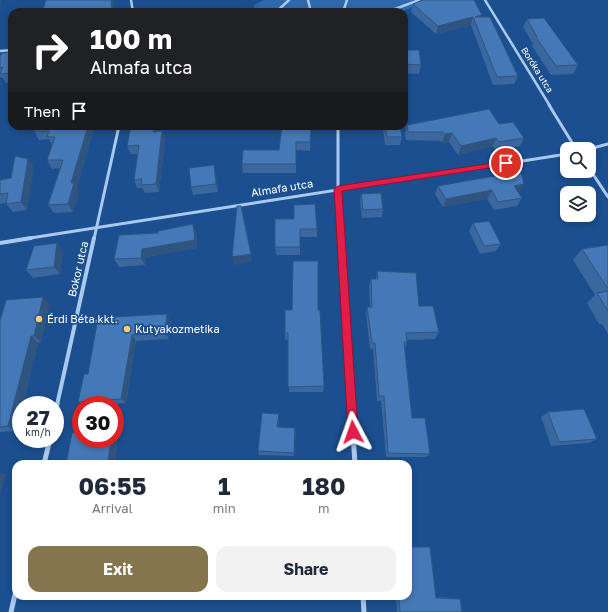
<!DOCTYPE html>
<html lang="en">
<head>
<meta charset="utf-8">
<style>
  body { margin:0; font-family:"Golos Text",sans-serif; background:#f2f2f3; color:#1f2937; height:100vh; display:flex; flex-direction:column; font-size:15px; white-space:nowrap }
  * { box-sizing:border-box; margin:0 }
  p { font-size:13px; color:#747a83 }
  .icon { flex:none; width:22px; height:22px; fill:none; stroke:currentColor; stroke-width:2; stroke-linecap:round; stroke-linejoin:round }
  .map { position:relative; flex:1; overflow:hidden }
  .drawer { position:absolute; left:12px; top:460px; width:400px; height:140px; display:flex; flex-direction:column; background:#fff; border-radius:12px; box-shadow:0 2px 6px #0003 }
  .drawer>* { flex:none }
  .top-card { position:absolute; left:8px; top:8px; width:400px; height:122px; border-radius:12px; box-shadow:0 2px 6px #0003; background:#202124; color:#fff; overflow:hidden }
  .buttons { position:absolute; left:560px; top:142px; display:grid; gap:8px }
  .buttons a { display:grid; place-items:center; width:36px; height:36px; border-radius:8px; background:#fff; box-shadow:0 2px 6px #0003; font-size:20px }
  .speed { position:absolute; left:12px; top:396px; display:flex; gap:8px; font-size:20px; font-weight:700; text-align:center }
  .speed>* { display:grid; place-content:center; width:52px; height:52px; border-radius:50%; background:#fff; box-shadow:0 2px 6px #0003; line-height:1 }
  .speed small { font-size:10px; font-weight:400 }
  .speed .limit { border:6px solid #d22; background:#fff; color:#111 }
  .pin { position:absolute; display:grid; place-items:center; width:34px; height:34px; color:#fff; margin:-17px; border:2px solid #fff; border-radius:50%; box-shadow:0 1px 4px #0007 }
  .me { position:absolute; width:44px; margin:-22px; rotate:356deg; stroke-linejoin:round; filter:drop-shadow(0 0 3px #0008) }
  .turn { display:flex; align-items:center; gap:14px; height:84px; padding:0 16px; font-size:18px }
  .turn .icon { width:52px; height:52px; stroke-width:2.5 }
  .turn b { display:block; font-size:28px; line-height:34px }
  .then { display:flex; align-items:center; height:38px; padding:0 16px; background:#0003; gap:8px; font-size:15px }
  .eta { display:flex; justify-content:space-evenly; align-items:center; height:68px; text-align:center }
  .eta b { font-size:24px; font-weight:700; line-height:28px }
  .button { display:flex; gap:8px; margin-top:auto; padding:8px 16px }
  .button a { flex:1; height:46px; border-radius:12px; background:#84754c; color:#fff; font-size:16px; font-weight:700; line-height:46px; text-align:center }
  .button a+a { background:#f2f2f3; color:#1f2937 }
  .map>svg:first-child { display:block }
  .green { fill:#2e69ad }
  .lines { fill:none; stroke-linecap:round; stroke-linejoin:round }
  .service { stroke:#a9c9ee; stroke-width:3 }
  .minor-far3 { stroke:#a9c9ee; stroke-width:2.5 }
  .minor-far2 { stroke:#a9c9ee; stroke-width:3 }
  .minor-far1 { stroke:#a9c9ee; stroke-width:4 }
  .minor { stroke:#a9c9ee; stroke-width:5 }
  .wall { fill:#3a679d }
  .shaded-wall { fill:#305480 }
  .building { fill:#4478b7; stroke:#305480 }
  .route { fill:#e11d48; stroke:#92132f }
  .poi-dot { fill:#ffd166; stroke:#1b4f8f; stroke-width:1.5 }
  .labels { text-anchor:middle; stroke-width:3.5; stroke-linejoin:round; paint-order:stroke }
  .far-street-label { font-size:9px; fill:#fff; stroke:#1b4f8f }
  .street-label { font-size:11px; fill:#fff; stroke:#1b4f8f }
  .poi-label { font-size:11px; fill:#fff; stroke:#1b4f8f; text-anchor:start }
</style>
</head>
<body>
<div class="map">
<svg width="608" height="612" viewBox="0 0 608 612">
  <rect width="100%" height="100%" fill="#1b4f8f"/>
  <!-- green -->
  <path class="green" d="M264,0H413L419,4L401,12H254V5Z"/>
  <g class="lines">
    <!-- service -->
    <path class="service" d="M76,322L100,321"/>
    <!-- minor-far3 -->
    <path class="minor-far3" d="M131,0L133,12
      M308,0L311,12
      M485,0L550,106
      M276,12L289,0
      M343,12L347,0
      M387,12L419,0
      M0,51L12,50"/>
    <!-- minor-far2 -->
    <path class="minor-far2" d="M549,105L576,149
      M338,126V195L341,239
      M589,149L608,144
      M589,168L608,197
      M24,239L567,154
      M94,239L119,126"/>
    <!-- minor-far1 -->
    <path class="minor-far1" d="M341,238L351,405
      M0,243L31,238
      M57,405L94,238"/>
    <!-- minor -->
    <path class="minor" d="M351,404L355,464
      M55,415L57,404
      M44,464L50,439
      M363,596L364,612
      M11,612L16,590"/>
  </g>
  <!-- wall -->
  <path class="wall" d="M413,4L481,17L518,76L514,84L493,85L471,25L436,34L411,12Z
    M527,19L578,65L573,74L551,75L532,46L533,44L523,27Z
    M404,50L421,65L419,74L404,73Z
    M12,52V82L6,83L2,77H0V57Z
    M499,124L524,138L520,146L495,150L493,146L458,155L449,142L442,143L441,141L406,140L405,134L407,125Z
    M36,126H92L91,129L93,132L77,188L79,191L73,212L54,213L48,205L60,168L52,169L47,160L52,145L49,139L39,140L34,131Z
    M311,126L310,151L296,150V173H243L242,164L279,150Z
    M383,126H400L402,137L400,145H385L383,128Z
    M157,131L165,139L159,192L145,193L142,188H137L134,180L138,154H131L127,146Z
    M28,159L34,167L27,210L13,212L6,204V203L0,204V180L11,178Z
    M216,174L218,192L193,195L191,187Z
    M438,186L519,193H518L522,198L517,206L494,210L487,199L443,207L435,194Z
    M361,194L383,209L382,217L362,218L360,202Z
    M275,219L317,229V237H300V255H276L275,247Z
    M473,223L501,244L496,251L480,254L469,231Z
    M196,232L197,248L146,257L145,265L119,267L114,259Z
    M608,245V334L602,324H599L587,303L595,295L573,260L582,249Z
    M63,251L60,274L33,278L26,270Z
    M377,271L419,306L439,332L435,339L407,340V342L405,348L412,418L430,454L426,457H386L381,401H377L373,349H370L366,314L367,307H370L369,286L371,279H376Z
    M50,304L41,342L38,343L23,405H21L17,431L0,432V321Z
    M318,310L324,386L323,392H289L288,340H285V333Z
    M98,318L171,320L169,339L136,341L126,403L106,405H83L78,402L88,374Z
    M548,412L597,439L588,443L551,446L541,417Z
    M279,418V428H295L294,456L259,455L258,451Z
    M118,433L115,464H66Z
    M396,596H408L454,598L460,599L462,612H397Z"/>
  <!-- shaded-wall -->
  <path class="shaded-wall" d="M0,0H2L0,7Z
    M111,0H114L115,12H112Z
    M473,17L471,25L436,34L438,26Z
    M88,126H92L91,129L93,132L77,188L79,191L73,212L68,204L71,183Z
    M154,126H158L156,140L153,132Z
    M162,131L165,139L159,192L156,184Z
    M452,133L449,142L442,143L445,134Z
    M496,138L493,146L458,155L461,146Z
    M28,159L34,167L27,210L21,202Z
    M214,165L216,174L218,192L216,184Z
    M524,184L519,193L509,195L514,186Z
    M492,190L487,199L443,207L446,199Z
    M193,224L196,232L197,248L146,257L145,265L141,258L142,249Z
    M57,243L63,251L60,274L54,267Z
    M251,254L252,262L234,265L232,257Z
    M43,297L50,304L41,342L34,336Z
    M167,314L171,320L169,339L165,333Z
    M132,335L136,341L126,403L121,399Z
    M31,336L38,343L23,405H21V413L17,431L8,426Z
    M279,414V418L278,432L277,427Z
    M295,428L296,433L294,456V453Z
    M115,431L118,433L115,464H112L108,462L111,439H115Z
    M0,472L6,474L0,496Z"/>
  <!-- building -->
  <path class="building" d="M46,0H111L112,12H42Z
    M423,0H474L482,15L475,17H490L518,76L497,77L473,17L438,26L413,4Z
    M245,8L246,12H192Z
    M544,18L578,65L556,66L536,37H537L527,19Z
    M404,50H419L421,65L404,64Z
    M12,52V73L0,74L3,67L0,68V57L2,53Z
    M489,109L499,124L513,122L524,138L499,142L496,138L461,146L452,133L445,134L443,132H408L407,125Z
    M36,126H88L71,183H74L68,204L48,205L63,160H47L55,137H47L49,131H34Z
    M131,126H154L153,132L162,131L156,184L141,185L142,179L134,180L139,145L127,146Z
    M282,126H311L310,142H296V164H242L243,150H279Z
    M385,126H400L402,137H387Z
    M15,156L28,159L21,202L6,204L8,193L0,194V180L11,178Z
    M214,165L216,184L191,187L189,168Z
    M521,172L524,184L514,186L522,198L498,202L492,190L446,199L438,186L477,179Z
    M381,193L383,209L363,210L361,194Z
    M315,204L317,229H300V247H275V219H294V205Z
    M237,206H241L251,254L232,257Z
    M489,221L501,244L484,246L473,223Z
    M193,224L195,240L142,249L141,258L114,259L119,235L158,233V231Z
    M57,243L54,267L26,270L34,246Z
    M608,245V289L582,249Z
    M293,261H318V310H320L324,386L288,387V333H285V310H292Z
    M377,271L416,273L419,306H433L439,332L406,333L407,342H404L412,418H425L430,454L388,453L384,396H379L375,343H372L367,307H372L371,279H378Z
    M608,291V311L597,293Z
    M43,297L34,336H31L8,426L0,427V321L6,300Z
    M167,314L165,333L132,335L121,399L78,402L84,374H88L98,318Z
    M584,409L597,439L559,442L548,412Z
    M262,413L279,414L277,427L295,428L294,453L258,451Z
    M81,432V439H111L108,462L86,464H66L72,433Z
    M408,547H430L436,598L460,599L462,612H400L399,597H402V596H408Z"/>
  <!-- route -->
  <path class="route" d="M506,161L508,162V165L342,191L358,432L357,436L353,438L349,436L348,432L334,189L338,186Z"/>
  <!-- markers -->
  <g class="poi-dot">
    <circle cx="39" cy="319" r="4"/>
    <circle cx="127" cy="329" r="4"/>
  </g>
  <g class="labels">
    <!-- far-street labels -->
    <g class="far-street-label">
      <text transform="translate(537 70) rotate(58)" y="3">Boróka utca</text>
    </g>
    <!-- street labels -->
    <g class="street-label">
      <text transform="translate(282 188) rotate(-9)" y="4">Almafa utca</text>
      <text transform="translate(78 269) rotate(-77)" y="4">Bokor utca</text>
    </g>
    <!-- poi labels -->
    <g class="poi-label">
      <text x="47" y="323">Érdi Béta kkt.</text>
      <text x="135" y="333">Kutyakozmetika</text>
    </g>
  </g>
</svg>
<div class="buttons">
<a><svg class="icon" aria-label="search" viewBox="0 0 24 24"><circle cx="10" cy="10" r="6"/><path d="M15 15l6 6"/></svg></a>
<a><svg class="icon" aria-label="layers" viewBox="0 0 24 24"><path d="M12 4l9 5-9 5-9-5zM3 14l9 5 9-5"/></svg></a>
</div>
<div class="speed"><div>27<small>km/h</small></div><div class="limit">30</div></div>
<div class="pin" style="left:506px;top:163px;background:#d93025"><svg class="icon" aria-label="arrive" viewBox="0 0 24 24"><path d="M6 21V4h12l-3 4 3 4H6"/></svg></div>
<svg class="me" style="left:353px;top:432px" viewBox="-20 -20 40 40"><path d="M0-17L14 15 0 8-14 15z" fill="#e11d48" stroke="#fff" stroke-width="4"/></svg>
<div class="top-card">
<div class="turn"><svg class="icon" aria-label="right" viewBox="0 0 24 24"><path d="M7 20v-9h11M14 6l5 5-5 5"/></svg><div><b>100 m</b>Almafa utca</div></div>
<div class="then">Then<svg class="icon" aria-label="arrive" viewBox="0 0 24 24"><path d="M6 21V4h12l-3 4 3 4H6"/></svg></div>
</div>
<section class="drawer">
<div class="eta">
<div><b>06:55</b><p>Arrival</p></div>
<div><b>1</b><p>min</p></div>
<div><b>180</b><p>m</p></div>
</div>
<div class="button"><a>Exit</a><a>Share</a></div>
</section>
</div>
</body>
</html>
